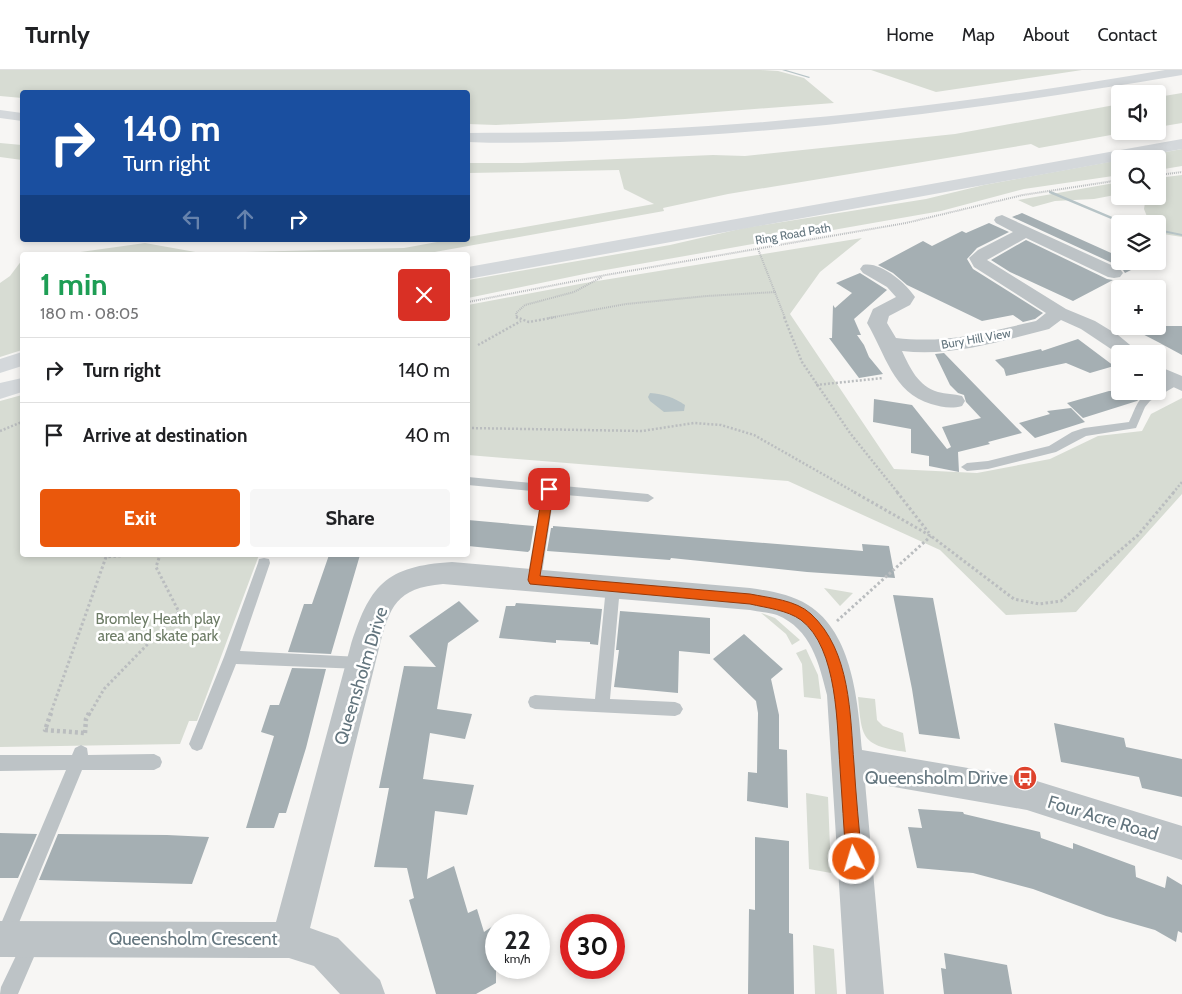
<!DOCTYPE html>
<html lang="en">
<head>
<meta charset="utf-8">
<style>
  body { margin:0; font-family:Cabin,sans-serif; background:#f6f6f6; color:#202124; height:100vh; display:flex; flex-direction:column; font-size:19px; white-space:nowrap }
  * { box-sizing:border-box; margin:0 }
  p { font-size:16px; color:#757577 }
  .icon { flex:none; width:28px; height:28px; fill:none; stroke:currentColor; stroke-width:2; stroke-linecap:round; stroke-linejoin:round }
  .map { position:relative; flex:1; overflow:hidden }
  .details { position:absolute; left:20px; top:182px; width:450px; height:305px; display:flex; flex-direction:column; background:#fff; border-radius:5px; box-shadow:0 2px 8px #0003 }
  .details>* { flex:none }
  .guide { position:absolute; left:20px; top:20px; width:450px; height:152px; border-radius:5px; box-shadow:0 2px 8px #0003; background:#1a4fa0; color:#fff; overflow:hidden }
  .buttons { position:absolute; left:1111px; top:15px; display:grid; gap:10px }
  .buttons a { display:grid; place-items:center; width:55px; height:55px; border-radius:5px; background:#fff; box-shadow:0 2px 8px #0003; font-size:25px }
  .speed { position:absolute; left:485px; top:844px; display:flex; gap:10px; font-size:25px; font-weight:700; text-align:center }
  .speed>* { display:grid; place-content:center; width:65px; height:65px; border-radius:50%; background:#fff; box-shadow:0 2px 8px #0003; line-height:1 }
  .speed small { font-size:12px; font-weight:400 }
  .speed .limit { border:8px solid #d22; background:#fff; color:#111 }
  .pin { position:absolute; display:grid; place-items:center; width:42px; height:42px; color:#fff; margin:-21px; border-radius:10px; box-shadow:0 2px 8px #0006 }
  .me { position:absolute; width:55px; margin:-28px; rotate:355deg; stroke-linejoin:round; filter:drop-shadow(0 0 4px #0008) }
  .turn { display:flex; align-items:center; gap:18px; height:105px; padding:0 20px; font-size:22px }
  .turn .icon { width:65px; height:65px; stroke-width:2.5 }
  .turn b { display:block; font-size:35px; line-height:42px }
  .lanes { display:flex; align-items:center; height:48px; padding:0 20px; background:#0003; justify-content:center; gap:25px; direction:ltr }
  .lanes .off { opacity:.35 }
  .round { display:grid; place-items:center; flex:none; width:52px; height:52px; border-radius:5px; background:#f6f6f6 }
  .overview { display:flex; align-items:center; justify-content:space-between; height:85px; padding:0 20px }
  h1 { font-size:30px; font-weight:800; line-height:38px; color:#1e9e55 }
  .primary-button { display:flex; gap:10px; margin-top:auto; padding:10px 20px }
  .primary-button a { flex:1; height:58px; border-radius:5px; background:#ea580c; color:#fff; font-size:20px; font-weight:800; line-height:58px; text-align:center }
  .primary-button a+a { background:#f6f6f6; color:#202124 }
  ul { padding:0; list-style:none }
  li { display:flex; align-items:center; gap:15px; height:65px; padding:0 20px; border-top:1px solid #e0e0e0 }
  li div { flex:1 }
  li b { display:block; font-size:19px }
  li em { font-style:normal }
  header { display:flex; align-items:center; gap:30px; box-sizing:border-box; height:70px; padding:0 25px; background:#fff; border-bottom:1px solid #e0e0e0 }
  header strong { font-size:24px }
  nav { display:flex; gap:28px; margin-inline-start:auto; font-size:18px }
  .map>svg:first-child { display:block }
  .green { fill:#d7dcd3 }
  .water { fill:#b7c4c7 }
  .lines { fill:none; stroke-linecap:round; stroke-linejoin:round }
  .stream { fill:#b7c4c7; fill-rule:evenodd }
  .building { fill:#a5afb3 }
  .path-far3 { stroke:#babdbf; stroke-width:2; stroke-dasharray:1 1; stroke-linecap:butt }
  .path-far2 { stroke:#babdbf; stroke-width:2.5; stroke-dasharray:2 2; stroke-linecap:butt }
  .path-far1 { stroke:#babdbf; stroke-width:3; stroke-dasharray:2.5 2.5; stroke-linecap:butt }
  .path { stroke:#babdbf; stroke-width:4.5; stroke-dasharray:3 3; stroke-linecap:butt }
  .service { fill:#bdc3c6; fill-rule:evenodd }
  .minor { fill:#bdc3c6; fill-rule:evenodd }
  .trunk { fill:#d4d8db; fill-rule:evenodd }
  .motorway { fill:#d4d8db; fill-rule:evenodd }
  .route { fill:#ea580c; stroke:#983908 }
  .labels { text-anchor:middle; stroke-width:5; stroke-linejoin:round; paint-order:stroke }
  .far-street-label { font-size:12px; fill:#63757e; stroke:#fff }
  .park-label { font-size:15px; fill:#6c7b65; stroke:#fff }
  .near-street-label { font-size:18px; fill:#63757e; stroke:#fff }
  .near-poi-label { font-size:18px; fill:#63757e; stroke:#fff; text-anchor:end }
</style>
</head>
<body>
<header>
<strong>Turnly</strong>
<nav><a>Home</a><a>Map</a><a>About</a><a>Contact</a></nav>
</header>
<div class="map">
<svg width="1182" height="924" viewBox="0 0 1182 924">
  <rect width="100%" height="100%" fill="#f7f6f4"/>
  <!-- green -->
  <path class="green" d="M0,0H761L778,1L804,8L834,33L625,49L496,55L468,54V22H22V28L0,26Z
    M871,0H1082L936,22Z
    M1182,23V53L1158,57V27Z
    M1120,34V61H1133L1039,78L1031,74L728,124L663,138L664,141L418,185H59L145,173L201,183L404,178L448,170H468V167L654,134L624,119L619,100L468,103V93H522L713,85L745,86L955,64Z
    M0,73L22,75V90L0,87Z
    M1182,79V96L1158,100V89H1128Z
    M1120,90V105L1024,119L941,141L594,202L468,228V210L670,175L744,158L926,129L984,115Z
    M1182,105V167L1163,164L1158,160V154H1150L1144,139L1146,126H1158V108Z
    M1120,112V124L1094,129L1055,131L1033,137L1018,130Z
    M862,168L820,202L790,244L894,399L977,403L1050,389L1098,366L1142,361L1151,344L1182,328V424L1076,542L1006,545L940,480L788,411L468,385V235L585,213Z
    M22,190V280L0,287V213L10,206Z
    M22,325V485H259L197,651H189L180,674L0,677V331Z
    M824,518L853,523L840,536Z
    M761,543L775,548L800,570L792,575L786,564Z
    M806,579L818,605L821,629L804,627L802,594L796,583Z
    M858,627L875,629L877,650L883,656L903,663L906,682C862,675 862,670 858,627Z
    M806,723L828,727L831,803L809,799Z
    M813,875L834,879L837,924H815Z"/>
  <!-- water -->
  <path class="water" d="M650,323C664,324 673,327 685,335L684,341L664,342L650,331L648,327Z"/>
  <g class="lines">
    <!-- stream -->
    <path class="stream" d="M782,0H786L810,7L809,8Z
      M1049,121H1051L1129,154H1123L1049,123Z
      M1158,159L1182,164V166L1158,161Z"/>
  </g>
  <!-- building -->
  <path class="building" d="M1022,143L1120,187V191H1128L1139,196L1125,203L1121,197L1012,147Z
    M989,153L1009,162L977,178L967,189L973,199L1043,243L1035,249L1023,252L1013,245L982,251L907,215L893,203L878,195L923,171L932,176L962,161L966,163Z
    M1026,170L1107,209L1113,210L1073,231L1010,202L991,190Z
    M860,203L887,220L854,249L861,265H857L864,275L869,287L883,304L859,308L829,268H832L833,235L835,238L852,223L836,213Z
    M1127,256H1182V285L1158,272Z
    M1078,269L1114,296L1090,303L1066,293L1006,306L1004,299L995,290L1041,279L1042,281Z
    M944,283L1022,363L988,372L990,374L958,382L959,402L929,396V386L911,383V359L873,352L874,329L912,335L947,379L951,377L942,357L981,348L966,332L964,325L958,323L950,315L935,284Z
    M1109,321H1148L1137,331L1083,348L1067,333Z
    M1071,338L1085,352L1035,368L1019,353L1050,344L1047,341Z
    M468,450L534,456L530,480L528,482L468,476Z
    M553,456L863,481L862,474L889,476L895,508L807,502L671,488L670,490L547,481L551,458H553Z
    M329,485H360L331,584L288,582L304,534H312Z
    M893,525L933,528L960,669L919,664L912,619Z
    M459,531L479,551L448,573L437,639L472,644L465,669L430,663L423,709L474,715L467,745L435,741L427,809L454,796L468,843L477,839L484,862L496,854V913L476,924H436L409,830L414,828L407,798L374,797L389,718H379L404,596L436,597L409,566Z
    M516,533L602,539L598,575L590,574V572L556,570V573L499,568L506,536H515Z
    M620,541L710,548V584L679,581L678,623L614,617L619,580H616Z
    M744,564L783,599L771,609L779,645V679L787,680L788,738L747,731L748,702L757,703L758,643L756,631L713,589Z
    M292,598L326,599L306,678L286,743H279L274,758H246L274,666L261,662L270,635H279Z
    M1054,653L1124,668L1126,677L1182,689V727L1142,718L1139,707L1061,692Z
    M918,739L963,742L964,744L1040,762L1041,768L1073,779V773L1135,796L1136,807L1165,818L1167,806L1182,815V863L1178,861L1176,872L1155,860L1106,846L1033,819L973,803L917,798L908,757L922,758Z
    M0,763L37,764L18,808H0Z
    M58,764L167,765L209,767L192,814L39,810Z
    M755,767L789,771V863L793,864L794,924H748L749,839L755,840Z
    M944,883L1007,895L1012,924H944L941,898L946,899Z"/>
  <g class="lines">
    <!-- path-far3 -->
    <path class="path-far3" d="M1158,105L1182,102
      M758,179L785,248
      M468,232L606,205L906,153L1023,125L1120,110
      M517,248L516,243L525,235L574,222L602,207
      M549,248L626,234L707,226L776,222"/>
    <!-- path-far2 -->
    <path class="path-far2" d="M516,247L529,252L556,247
      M784,247L802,292L850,363L898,423
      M478,275L521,251
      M816,315L883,308
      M468,358L642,361L694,353L721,355L754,365L856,423
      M0,361L22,352
      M1173,423L1182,412"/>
    <!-- path-far1 -->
    <path class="path-far1" d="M854,422L931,466L1014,529L1039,534L1061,531L1138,465L1174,422
      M897,422L929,463
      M837,551L931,466
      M50,645L106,487L129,485
      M89,645L104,619L179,542L156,497L160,485"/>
    <!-- path -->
    <path class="path" d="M51,643L45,660L85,663
      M85,663L86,649L89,643"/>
    <!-- service -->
    <path class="service" d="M1177,308L1182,311L1181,313L1150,331L1145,337L1136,358L1086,366L1056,382L988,399L967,401L961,397L967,393L988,391L1049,376L1072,362L1084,358L1129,352C1136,338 1139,321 1158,321V317Z
      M468,407L648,424L654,428L648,432L554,424L541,510L539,514L534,515L529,514L527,510L542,422L468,415Z
      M264,488L269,489L270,493L240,581L361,587L366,588L368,593L366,598L361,599L236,594L202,679L197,681L192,679L189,674L224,587L258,493L259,489Z
      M613,512L618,513L620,517L610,629L675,632L680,634L683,639L680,644L675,646L535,639L530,637L528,632L530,627L535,625L595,629L606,517L608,513Z
      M81,675L87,678L88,685L154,684L160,687L162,692L160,697L154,700H82L11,872L5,875L0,873V856L66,700L0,701V685H72L75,678Z
      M31,864L37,867L40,873L18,924H0L1,917L25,867Z"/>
    <!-- minor -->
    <path class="minor" d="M1002,145L1120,199L1123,203L1120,207L1114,208L1108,207L1026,168L987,190L1066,239L1095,251L1118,265L1141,284H1120V285L1081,259L1061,250L1049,259C1001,271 952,287 902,281C910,298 918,316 938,322C946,324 954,324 962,326L965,331L962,336C951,339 941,337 931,334C893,323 885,283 867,253L873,239L896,227L887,217L863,203L860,199L863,195C880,191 906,213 915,227L910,235L889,246L887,253L896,268C946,274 987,262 1036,251L1046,243L974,197L969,188L978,180L1013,162L996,153L994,150L996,147Z
      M1158,296L1182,306V321L1158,310Z
      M452,492L750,518C770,521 790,524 808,535C853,563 858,633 862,680L1027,708L1182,756V790L1027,740L865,712L884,924H846L827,625C819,593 811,559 777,545C769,542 759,542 750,540L443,514C396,518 390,536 379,578L310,858L338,868L380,910L385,924H340L314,896L289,888L0,887V851L276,852L350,578C369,516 385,496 452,492Z"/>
    <!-- trunk -->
    <path class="trunk" d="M1182,69V79L468,209V197Z
      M22,282V296L0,303V289Z
      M22,308V322L0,329V313Z"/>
    <!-- motorway -->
    <path class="motorway" d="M1165,0H1182V5C993,37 803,63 611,70C563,72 515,74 468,72V63C558,63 647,61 737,54C880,44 1023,24 1165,0Z
      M0,40L22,43V51L0,48Z"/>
  </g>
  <!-- route -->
  <path class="route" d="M549,415L554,419L540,506L750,524C770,528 796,530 811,544C851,581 850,645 854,694C856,726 859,758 862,789L859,795L854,797L848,795L846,789C844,759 842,728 840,698C837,656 838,578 801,550C787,540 767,538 750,534L530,514L528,510L543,419Z"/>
  <!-- icons -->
  <defs>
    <g id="bus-disc" transform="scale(1.25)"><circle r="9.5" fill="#de422c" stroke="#fff"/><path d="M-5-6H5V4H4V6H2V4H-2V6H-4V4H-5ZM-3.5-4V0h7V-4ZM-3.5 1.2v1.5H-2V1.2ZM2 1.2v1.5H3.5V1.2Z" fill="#fff"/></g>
  </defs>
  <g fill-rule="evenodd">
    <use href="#bus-disc" x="1025" y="708"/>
  </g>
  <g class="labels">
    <!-- far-street labels -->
    <g class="far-street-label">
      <text transform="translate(793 164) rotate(-10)" y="4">Ring Road Path</text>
      <text transform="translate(976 269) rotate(-10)" y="4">Bury Hill View</text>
    </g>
    <!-- park labels -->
    <g class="park-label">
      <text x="158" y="554">Bromley Heath play<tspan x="158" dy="17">area and skate park</tspan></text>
    </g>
    <!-- near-street labels -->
    <g class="near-street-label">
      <text transform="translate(361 606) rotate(-73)" y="6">Queensholm Drive</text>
      <text transform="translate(1103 748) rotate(17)" y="6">Four Acre Road</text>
      <text x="193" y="875">Queensholm Crescent</text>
    </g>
    <!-- near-poi labels -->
    <g class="near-poi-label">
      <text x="1008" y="714">Queensholm Drive</text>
    </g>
  </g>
</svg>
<div class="buttons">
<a><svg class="icon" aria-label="sound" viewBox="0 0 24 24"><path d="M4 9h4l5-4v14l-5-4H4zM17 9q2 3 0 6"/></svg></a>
<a><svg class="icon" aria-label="search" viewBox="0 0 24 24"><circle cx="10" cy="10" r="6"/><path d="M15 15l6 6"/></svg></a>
<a><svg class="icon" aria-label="layers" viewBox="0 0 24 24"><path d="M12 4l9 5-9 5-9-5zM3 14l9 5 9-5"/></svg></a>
<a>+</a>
<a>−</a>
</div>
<div class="speed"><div>22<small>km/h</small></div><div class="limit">30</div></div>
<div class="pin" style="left:549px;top:419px;background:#d93025"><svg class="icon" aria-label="arrive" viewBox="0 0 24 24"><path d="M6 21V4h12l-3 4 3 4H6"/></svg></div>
<svg class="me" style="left:854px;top:789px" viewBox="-20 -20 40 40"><circle r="17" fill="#ea580c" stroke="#fff" stroke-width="3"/><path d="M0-11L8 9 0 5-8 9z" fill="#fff"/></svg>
<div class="guide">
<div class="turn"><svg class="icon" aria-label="right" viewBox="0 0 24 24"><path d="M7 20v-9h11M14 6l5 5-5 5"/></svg><div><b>140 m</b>Turn right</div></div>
<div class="lanes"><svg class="icon off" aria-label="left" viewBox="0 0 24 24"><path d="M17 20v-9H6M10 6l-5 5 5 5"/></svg><svg class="icon off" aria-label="ahead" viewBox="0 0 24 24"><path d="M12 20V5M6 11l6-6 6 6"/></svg><svg class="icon" aria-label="right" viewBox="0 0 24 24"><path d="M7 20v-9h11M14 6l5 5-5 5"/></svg></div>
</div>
<section class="details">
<div class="overview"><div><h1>1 min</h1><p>180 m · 08:05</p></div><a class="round" style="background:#d93025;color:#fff"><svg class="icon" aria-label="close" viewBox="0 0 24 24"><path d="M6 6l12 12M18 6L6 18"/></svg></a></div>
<ul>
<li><svg class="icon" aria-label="right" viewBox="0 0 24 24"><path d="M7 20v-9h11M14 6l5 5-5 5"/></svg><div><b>Turn right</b></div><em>140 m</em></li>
<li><svg class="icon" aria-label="arrive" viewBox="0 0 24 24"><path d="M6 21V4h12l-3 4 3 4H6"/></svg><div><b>Arrive at destination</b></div><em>40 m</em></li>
</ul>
<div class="primary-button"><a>Exit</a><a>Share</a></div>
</section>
</div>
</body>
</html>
